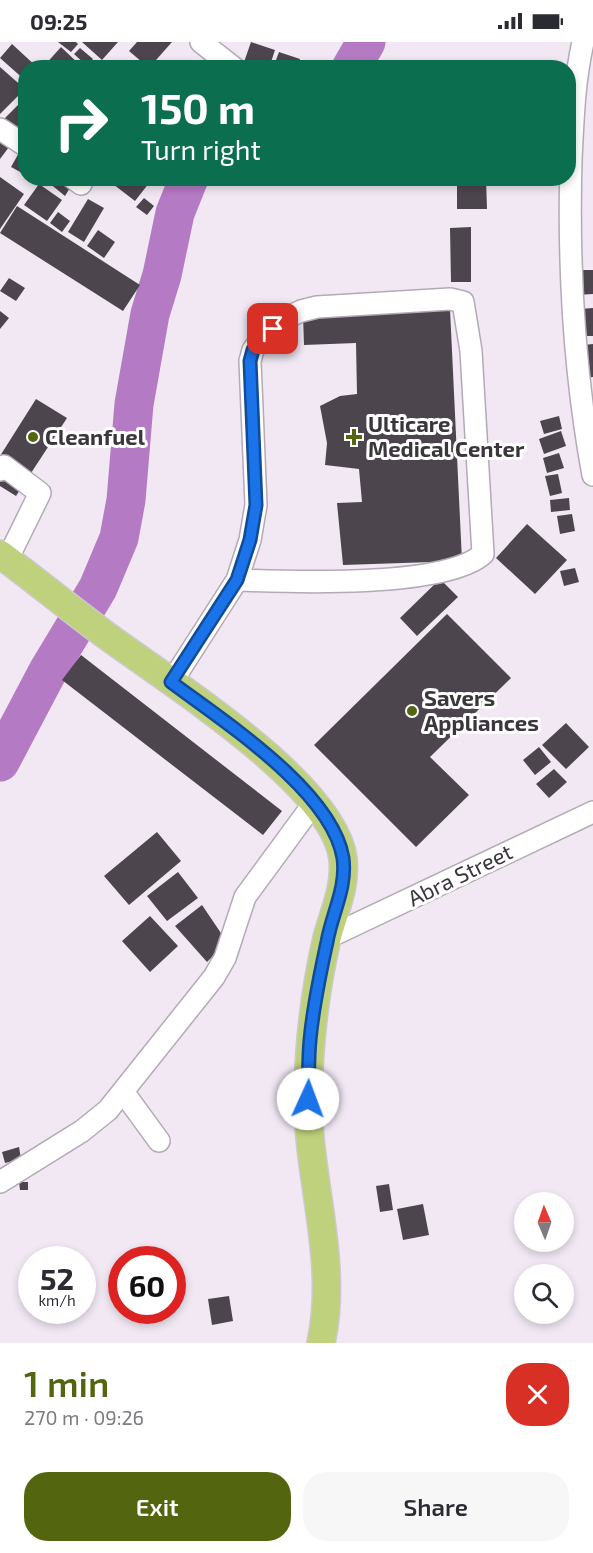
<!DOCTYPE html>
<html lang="en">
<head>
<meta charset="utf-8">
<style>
  body { margin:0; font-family:"Exo 2",sans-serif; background:#f7f7f7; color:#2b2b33; height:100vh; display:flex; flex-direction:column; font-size:22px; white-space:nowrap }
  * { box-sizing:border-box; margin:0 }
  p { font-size:20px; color:#7c7c81 }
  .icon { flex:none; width:33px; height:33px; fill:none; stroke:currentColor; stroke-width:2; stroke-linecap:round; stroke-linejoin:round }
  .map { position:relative; height:1301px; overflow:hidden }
  .side { display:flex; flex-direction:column; background:#fff; flex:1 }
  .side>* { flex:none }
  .hud { position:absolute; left:18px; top:18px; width:558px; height:126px; border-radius:24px; box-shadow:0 3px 9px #0003; background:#0b6e4f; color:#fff; overflow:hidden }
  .needle { width:39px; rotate:358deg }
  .buttons { position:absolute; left:514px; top:1150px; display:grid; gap:12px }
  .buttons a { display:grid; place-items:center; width:60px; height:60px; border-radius:50%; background:#fff; box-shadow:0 3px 9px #0003; font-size:30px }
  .speed { position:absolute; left:18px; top:1204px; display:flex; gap:12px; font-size:30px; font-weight:700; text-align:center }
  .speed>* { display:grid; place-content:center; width:78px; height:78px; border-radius:50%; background:#fff; box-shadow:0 3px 9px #0003; line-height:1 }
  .speed small { font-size:15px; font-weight:400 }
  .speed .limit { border:9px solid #d22; background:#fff; color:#111 }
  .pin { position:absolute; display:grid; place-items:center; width:51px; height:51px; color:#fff; margin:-26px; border-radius:12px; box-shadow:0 3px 9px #0006 }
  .me { position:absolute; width:66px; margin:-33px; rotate:2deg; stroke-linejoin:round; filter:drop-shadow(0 0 4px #0008) }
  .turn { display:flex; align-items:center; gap:21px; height:126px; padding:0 24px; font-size:27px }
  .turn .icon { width:78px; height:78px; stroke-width:2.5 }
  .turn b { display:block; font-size:42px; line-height:51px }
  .round { display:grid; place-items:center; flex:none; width:63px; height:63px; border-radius:24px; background:#f7f7f7 }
  .overview { display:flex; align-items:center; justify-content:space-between; height:102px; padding:0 24px }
  h1 { font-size:36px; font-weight:600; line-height:45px; color:#53650e }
  .cta { display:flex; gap:12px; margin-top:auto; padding:12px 24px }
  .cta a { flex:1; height:69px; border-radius:24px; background:#53650e; color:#fff; font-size:24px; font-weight:600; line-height:69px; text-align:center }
  .cta a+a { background:#f7f7f7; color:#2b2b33 }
  .status { display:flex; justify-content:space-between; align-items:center; height:42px; padding:0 30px; background:#fff; direction:ltr }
  .status svg { height:16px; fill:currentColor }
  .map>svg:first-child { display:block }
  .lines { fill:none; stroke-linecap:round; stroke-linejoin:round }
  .river { stroke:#b57ac4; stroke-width:39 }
  .building { fill:#4d454e }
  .minor-casing { stroke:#b3aab6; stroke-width:24 }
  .major-casing { stroke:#cccbcc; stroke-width:30 }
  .minor { stroke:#fff; stroke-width:21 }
  .major { stroke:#bfd17c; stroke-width:27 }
  .route-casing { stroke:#114b97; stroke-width:15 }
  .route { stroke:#1a73e8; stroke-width:10 }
  .poi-dot { fill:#53650e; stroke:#fff; stroke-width:2 }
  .labels { text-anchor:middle; stroke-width:6; stroke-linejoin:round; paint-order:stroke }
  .poi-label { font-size:22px; font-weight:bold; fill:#3a363b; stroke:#fff; text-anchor:start }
  .street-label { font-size:22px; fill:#3a363b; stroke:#fff }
</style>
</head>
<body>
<div class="status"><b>09:25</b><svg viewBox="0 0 49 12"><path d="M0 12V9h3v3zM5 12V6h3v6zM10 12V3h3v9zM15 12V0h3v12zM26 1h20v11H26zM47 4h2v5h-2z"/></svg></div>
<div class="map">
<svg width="593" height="1301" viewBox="0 0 593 1301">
  <rect width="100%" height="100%" fill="#f1e8f4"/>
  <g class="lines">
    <!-- river -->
    <path class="river" d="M351,26L366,0
      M0,720L48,629L98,546L119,496L126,458L134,362L150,272L162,233L175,171L189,136"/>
  </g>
  <!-- building -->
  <path class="building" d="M58,0H76L78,2L71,10Z
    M82,0H118L102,18Z
    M137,0H172L149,26L129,9Z
    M251,0L275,8L269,26L243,23Z
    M12,2L38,26H26V39L0,16Z
    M61,5L81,24L80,26L44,24Z
    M80,6L93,17L87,24L74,12Z
    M279,10L300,17L297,26H273Z
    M0,25L25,47L0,72Z
    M26,55V93L1,80Z
    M0,99L9,105L0,117Z
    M20,109L26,112V133L11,125Z
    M0,135L24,152L0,187Z
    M43,136H67L73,141L65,154Z
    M111,136H153L135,159L109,139Z
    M457,136H486L487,167H457Z
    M39,142L62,158L47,179L24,163Z
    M144,156L154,164L147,173L136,165Z
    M88,157L104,166L84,200L68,190Z
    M17,164L140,243L123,269L0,191Z
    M58,170L70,179L62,190L50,181Z
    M471,185V240H451L450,186Z
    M98,188L115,200L104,216L87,204Z
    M576,228H593V252L577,253Z
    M9,236L25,246L16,259L0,249Z
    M593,266V294H581L580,267Z
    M450,267L462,519L343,523L337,461L362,460L359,427L325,423L327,401L320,364L340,354L357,352L356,301L304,303L303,274Z
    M0,269L9,276L0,287Z
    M593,302V335L584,336L583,303Z
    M36,357L67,376L16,454L0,444V414Z
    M559,374L562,387L544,392L540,379Z
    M561,389L566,404L544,412L539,397Z
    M559,411L564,426L547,431L543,416Z
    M558,432L562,451L550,454L545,434Z
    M569,456L570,468L551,470L550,458Z
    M572,472L575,489L560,492L557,474Z
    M527,482L567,518L535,552L496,516Z
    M575,526L579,540L564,544L560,529Z
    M440,537L458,555L417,594L400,576Z
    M447,572L511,636L430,715L469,753L416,805L314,703Z
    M81,613L282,769L263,793L62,638Z
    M566,681L589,705L566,727L542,703Z
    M539,705L551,720L535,733L523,718Z
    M554,727L567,740L549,756L536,742Z
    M157,790L181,819L129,863L104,834Z
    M178,830L198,856L167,879L147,854Z
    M202,863L227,900L207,920L175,884Z
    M150,874L178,904L150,930L122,899Z
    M19,1105L21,1117L5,1121L2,1110Z
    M19,1140H28V1148H20Z
    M389,1142L393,1168L380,1170L376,1144Z
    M423,1162L429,1193L403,1198L397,1167Z
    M229,1254L233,1279L212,1283L208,1257Z"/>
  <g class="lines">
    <!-- minor casing -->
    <g class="minor-casing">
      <path id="minor" d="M201,0L234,26
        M583,0C574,40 573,78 571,118C568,223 574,330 593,433
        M0,87L26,104
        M73,136L81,142
        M0,428L4,424L40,451L7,518
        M171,641L237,538L250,498L256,463L250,319L253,308L261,297L286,276L301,269L317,265L450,257L463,260L471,309L483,512C445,546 289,540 237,538
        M327,896L593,770
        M124,1051L159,1099
        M0,1140L82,1089L108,1068L214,935L225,916L245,855L314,761"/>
    </g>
    <!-- major casing -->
    <g class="major-casing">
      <path id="major" d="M0,512C35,538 68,565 103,591C163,636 334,741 343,817C346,846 334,869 327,896C315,948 309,1000 308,1053C307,1136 339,1218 321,1301"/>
    </g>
    <!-- minor -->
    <use href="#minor" class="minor"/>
    <!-- major -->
    <use href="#major" class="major"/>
  </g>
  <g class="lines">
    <!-- route casing -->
    <g class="route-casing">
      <path id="route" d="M273,287L253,308L250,319L256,463L250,498L237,538L171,640C223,679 332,749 343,816C347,846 332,871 327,900C320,932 313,965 310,998C308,1018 309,1038 308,1057"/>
    </g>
    <!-- route -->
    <use href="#route" class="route"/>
  </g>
  <!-- markers -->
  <g class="poi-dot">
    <circle cx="33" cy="395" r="6"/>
    <path d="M351 386h6v6h6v6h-6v6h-6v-6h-6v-6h6z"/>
    <circle cx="412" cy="669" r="6"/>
  </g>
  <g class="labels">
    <!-- poi labels -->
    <g class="poi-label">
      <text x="368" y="390">Ulticare<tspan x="368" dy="25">Medical Center</tspan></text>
      <text x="45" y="403">Cleanfuel</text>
      <text x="424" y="664">Savers<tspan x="424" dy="25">Appliances</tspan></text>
    </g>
    <!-- street labels -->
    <g class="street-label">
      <text transform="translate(460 833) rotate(-26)" y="8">Abra Street</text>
    </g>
  </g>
</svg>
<div class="buttons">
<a><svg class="needle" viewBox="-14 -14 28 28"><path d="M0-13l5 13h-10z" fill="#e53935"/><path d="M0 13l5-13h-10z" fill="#7c7c81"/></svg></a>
<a><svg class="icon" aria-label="search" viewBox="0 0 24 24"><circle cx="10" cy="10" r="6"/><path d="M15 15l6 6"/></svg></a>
</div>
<div class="speed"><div>52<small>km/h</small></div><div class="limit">60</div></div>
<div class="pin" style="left:273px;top:287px;background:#d93025"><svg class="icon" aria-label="arrive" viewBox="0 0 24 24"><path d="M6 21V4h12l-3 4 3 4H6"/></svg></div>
<svg class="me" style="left:308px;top:1057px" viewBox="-20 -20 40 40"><circle r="19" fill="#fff"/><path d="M0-13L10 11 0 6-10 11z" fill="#1a73e8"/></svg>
<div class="hud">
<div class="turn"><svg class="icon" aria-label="right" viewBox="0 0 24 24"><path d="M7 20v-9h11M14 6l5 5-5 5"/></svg><div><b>150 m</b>Turn right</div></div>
</div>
</div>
<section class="side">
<div class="overview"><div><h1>1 min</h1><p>270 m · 09:26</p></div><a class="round" style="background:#d93025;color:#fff"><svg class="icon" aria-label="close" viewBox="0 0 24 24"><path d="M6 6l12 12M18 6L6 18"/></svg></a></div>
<div class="cta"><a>Exit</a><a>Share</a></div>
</section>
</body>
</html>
